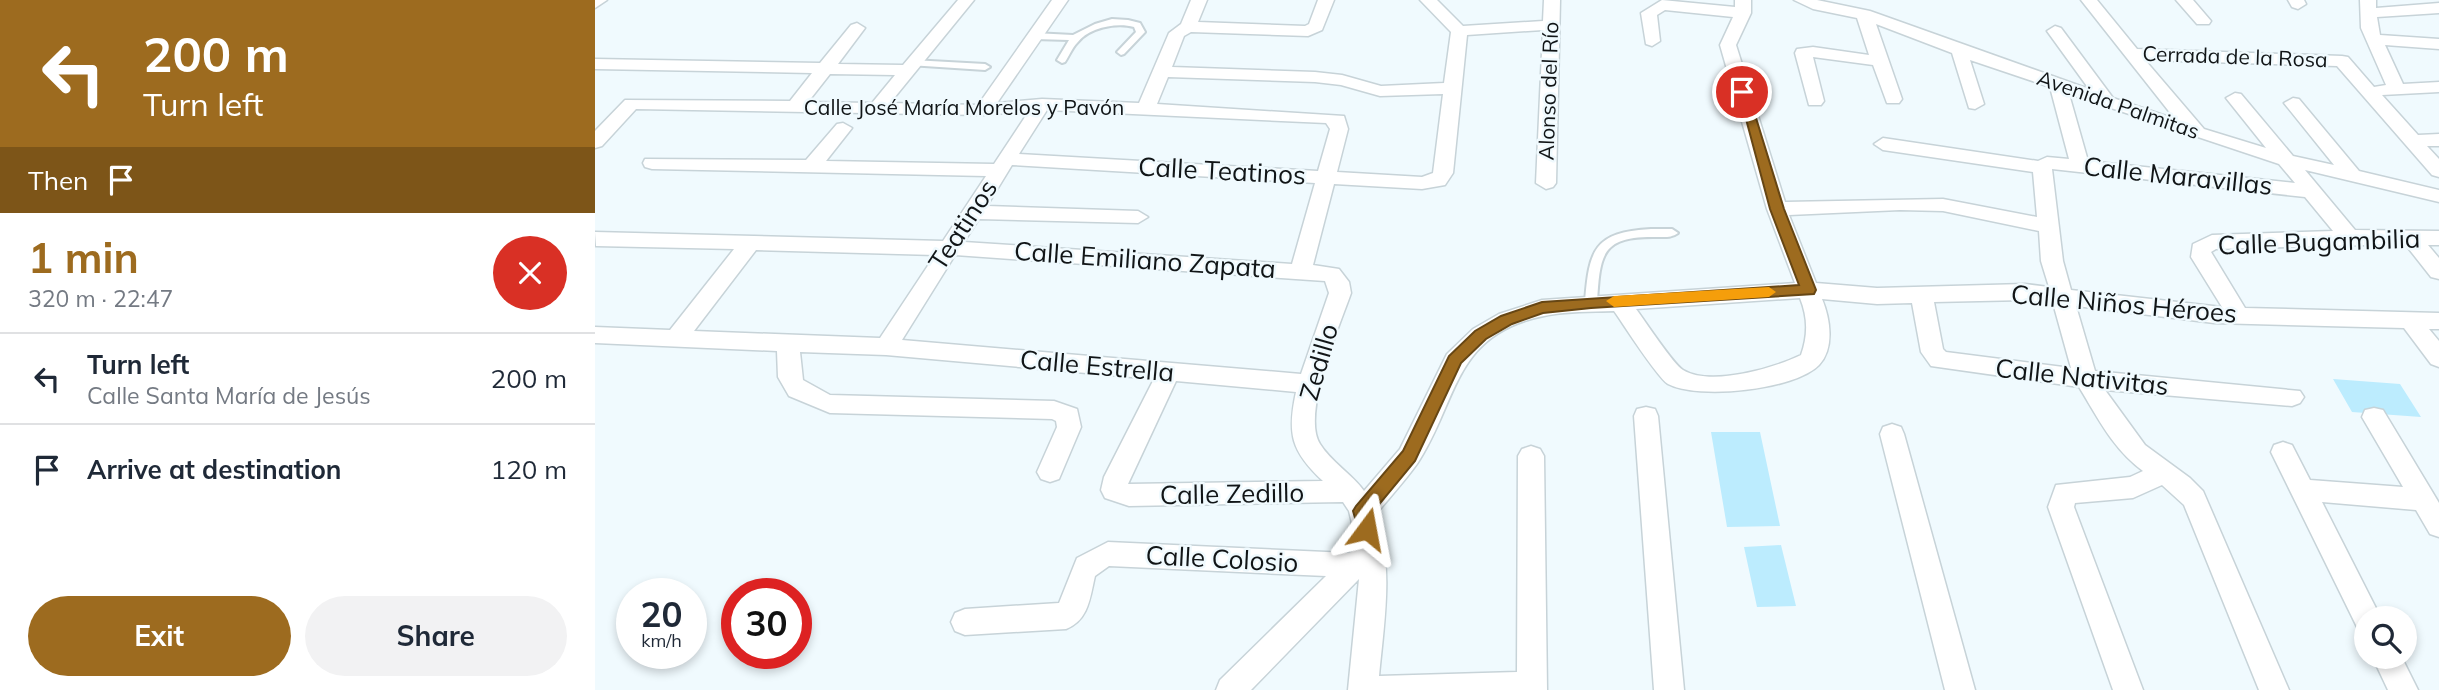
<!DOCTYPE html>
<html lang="en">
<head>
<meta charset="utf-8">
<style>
  body { margin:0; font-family:Mulish,sans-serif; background:#f2f2f3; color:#1f2937; height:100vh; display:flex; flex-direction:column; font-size:26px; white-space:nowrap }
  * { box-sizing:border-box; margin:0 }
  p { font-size:23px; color:#747a83 }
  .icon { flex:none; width:38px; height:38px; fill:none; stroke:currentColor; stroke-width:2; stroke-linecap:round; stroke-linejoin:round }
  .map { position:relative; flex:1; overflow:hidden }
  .side { display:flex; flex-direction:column; background:#fff; width:595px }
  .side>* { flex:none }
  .banner { background:#9d6b1f; color:#fff; overflow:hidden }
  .fabs { position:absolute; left:1759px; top:606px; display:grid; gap:14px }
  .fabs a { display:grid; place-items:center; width:63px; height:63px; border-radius:50%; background:#fff; box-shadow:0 4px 10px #0003; font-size:35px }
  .speed { position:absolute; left:21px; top:578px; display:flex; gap:14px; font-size:35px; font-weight:700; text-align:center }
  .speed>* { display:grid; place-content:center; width:91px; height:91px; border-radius:50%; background:#fff; box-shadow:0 4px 10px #0003; line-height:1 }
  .speed small { font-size:18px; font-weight:400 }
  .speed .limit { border:10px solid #d22; background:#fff; color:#111 }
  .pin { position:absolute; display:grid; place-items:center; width:60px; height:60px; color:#fff; margin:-30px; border:4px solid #fff; border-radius:50%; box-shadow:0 2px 7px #0007 }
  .me { position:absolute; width:77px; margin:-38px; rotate:13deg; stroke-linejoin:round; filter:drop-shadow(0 0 5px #0008) }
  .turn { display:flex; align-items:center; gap:24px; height:147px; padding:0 28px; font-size:32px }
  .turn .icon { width:91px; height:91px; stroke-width:2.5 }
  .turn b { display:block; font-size:49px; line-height:60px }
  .then { display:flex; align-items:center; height:66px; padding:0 28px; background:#0003; gap:14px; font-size:26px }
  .round { display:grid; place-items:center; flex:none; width:74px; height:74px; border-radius:37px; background:#f2f2f3 }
  .head { display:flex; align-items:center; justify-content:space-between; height:119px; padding:0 28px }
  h1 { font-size:42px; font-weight:700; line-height:52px; color:#9d6b1f }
  .action { display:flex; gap:14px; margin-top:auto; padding:14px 28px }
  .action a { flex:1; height:80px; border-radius:42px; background:#9d6b1f; color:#fff; font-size:28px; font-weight:700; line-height:80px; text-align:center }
  .action a+a { background:#f2f2f3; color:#1f2937 }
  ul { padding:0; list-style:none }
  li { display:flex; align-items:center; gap:21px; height:91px; padding:0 28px; border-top:2px solid #e0e1e3 }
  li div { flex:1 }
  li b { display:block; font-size:26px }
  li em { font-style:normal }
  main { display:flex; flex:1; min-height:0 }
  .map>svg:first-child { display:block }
  .green { fill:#bcecfe }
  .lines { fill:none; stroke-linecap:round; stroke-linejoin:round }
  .service-casing { stroke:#c7d3d8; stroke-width:4 }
  .minor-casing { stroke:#c7d3d8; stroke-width:3 }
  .service { fill:#fff; fill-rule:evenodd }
  .minor { fill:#fff; fill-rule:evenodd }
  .route { fill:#9d6b1f; stroke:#664614; stroke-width:2 }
  .slow { fill:#f59e0b }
  .labels { text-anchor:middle; stroke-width:5; stroke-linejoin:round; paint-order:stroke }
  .far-street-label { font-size:21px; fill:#111517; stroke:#f0fafe }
  .street-label { font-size:26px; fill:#111517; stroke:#f0fafe }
</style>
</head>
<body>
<main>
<section class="side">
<div class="banner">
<div class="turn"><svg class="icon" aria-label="left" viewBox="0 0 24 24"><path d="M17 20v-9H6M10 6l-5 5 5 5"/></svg><div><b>200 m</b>Turn left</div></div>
<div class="then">Then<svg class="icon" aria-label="arrive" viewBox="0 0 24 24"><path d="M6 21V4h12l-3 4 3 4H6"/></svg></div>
</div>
<div class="head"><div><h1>1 min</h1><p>320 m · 22:47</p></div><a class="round" style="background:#d93025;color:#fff"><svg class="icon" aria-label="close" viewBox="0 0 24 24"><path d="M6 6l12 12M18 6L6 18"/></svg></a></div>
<ul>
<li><svg class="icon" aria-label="left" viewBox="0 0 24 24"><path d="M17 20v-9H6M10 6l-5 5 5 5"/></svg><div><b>Turn left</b><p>Calle Santa María de Jesús</p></div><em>200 m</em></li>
<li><svg class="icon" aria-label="arrive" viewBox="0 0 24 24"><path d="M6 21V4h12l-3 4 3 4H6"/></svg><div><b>Arrive at destination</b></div><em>120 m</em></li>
</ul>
<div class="action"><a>Exit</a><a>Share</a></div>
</section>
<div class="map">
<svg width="1844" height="690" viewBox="0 0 1844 690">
  <rect width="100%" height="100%" fill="#f0fafe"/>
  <!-- green -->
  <path class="green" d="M1738,379L1805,384L1826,417L1757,412Z
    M1116,432H1165L1185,526L1132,527Z
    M1186,545L1201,606L1162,607L1149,547Z"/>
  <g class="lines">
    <!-- service casing -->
    <g class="service-casing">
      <path id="service" d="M517,19L533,20L545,23L550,32L529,54L526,55L522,52L541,32L539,27C521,22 493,28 482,43C477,48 474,56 470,62L467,63L462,60L474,40L439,39L435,36L439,33L478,35L500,24Z
        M317,60L390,64L395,67L390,70L314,65V61Z
        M1056,229H1077L1083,233C1076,238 1070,237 1062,237C1007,236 1005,253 1002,302L996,306L992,305L990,302C994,250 999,232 1056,229Z"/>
    </g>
    <!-- minor casing -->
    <g class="minor-casing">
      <path id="minor" d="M0,0H12L0,8Z
        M363,0H379L295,103L383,105L457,0H473L402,103L447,99L544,103L574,33L586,24L596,0H612L603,22L710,26L714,24L723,0H739L727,30L713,36L596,32L589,36L577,67L720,72L747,75L786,86L849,83L856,32L825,0H842L868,26L948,21L949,0H965L961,183L958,187L951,189L941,183L948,30L872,35L858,173L850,185L827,189L739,184L718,265L744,269L754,282L756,293C745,325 706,414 725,444C736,462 757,474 769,491L805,449L852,354L878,329L904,314L947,300L1200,283L1172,209L1125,45L1138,17L1070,10L1062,15L1065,41L1057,46L1051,44L1046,13L1067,0L1140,7V0H1156V13L1141,45L1190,202L1348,199L1442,217L1438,172L1288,150L1279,144L1288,138L1443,161L1452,157L1474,159L1455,87L1375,60L1389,104L1380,109L1374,108L1357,53L1281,24L1307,99L1304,103H1292L1278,65L1218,57L1229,101L1226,105H1214L1200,53L1202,49L1218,47L1274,55L1262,18L1218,9L1199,0H1222L1275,11L1494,89L1452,31L1460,26L1466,28L1518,98L1580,119L1486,0H1502L1542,49L1747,56L1753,57L1779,87L1791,85L1766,28L1765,0H1781V8L1844,3V13L1782,17L1785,35L1844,39V49L1790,45L1808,84L1844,82V92L1787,95L1823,135L1844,134V146H1832L1844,159V177L1837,175L1742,66L1550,60L1609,129L1671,148L1631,98L1640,93L1646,94L1698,156L1739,165L1689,103L1698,98L1704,99L1764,171L1844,190V202L1710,170L1760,230L1844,231V245H1833L1844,258V279L1836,277L1810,244L1621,249L1616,252L1650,308L1844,313V329H1834L1844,341V367L1836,364L1809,328L1619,323L1481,306L1500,371L1705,391L1709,397L1705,403L1697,406L1510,390L1550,445L1595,478L1608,491L1694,690H1664L1589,505L1567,485L1538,498L1480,503L1479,507L1548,690H1518L1453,507L1461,485L1535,477L1548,471C1518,449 1503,418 1484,387L1336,366L1326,352L1317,303L1282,304L1227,299C1235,318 1240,348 1224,365C1200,390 1103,400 1073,384C1062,377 1029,325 1019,311C996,312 971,311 949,316C857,334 863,403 822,464C810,481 795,497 781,514C799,566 789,622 784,676L922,672L923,456L927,449L936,446L945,449L949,456L952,690H753L764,579L656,690H621L625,680L731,576L514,566L500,576C495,597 494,620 471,629L370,635L360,631L356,622L360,613L370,609L464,603L482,558L513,542L754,553L763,548L754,511L748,502L534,506L510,498L506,490L509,477L559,379L291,355L205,352L208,380L235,395L459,401L482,409L486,427L464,479L455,482L446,479L442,472L462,427L461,421L457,419L235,413L194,396L183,377L182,351L0,343V327L75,330L139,249L1,246L0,232L348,241L391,176L57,169L50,167L48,163L50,159L211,160L242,124L248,123L257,128L231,161L399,164L434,111L388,115L41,109L7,146L0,148V131L30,100L195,101L217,73L0,69V59L225,63L256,25L262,23L270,28L243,64L308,65ZM235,74L300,75L277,103L213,102ZM573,77L720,82L746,85L785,96L848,94L838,173L827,177L742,172L753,129L749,116L562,104ZM1474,94L1684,164L1700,183L1493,161ZM452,110L731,123L735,129L723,171L424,154ZM417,165L720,183L697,264L369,242L384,219L543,223L553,217L543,211L392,206ZM1457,169L1710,197L1738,231L1617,235L1598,244L1596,257L1627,307L1476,290L1468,261ZM1305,210L1348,211L1444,231L1446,261L1454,287L1430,284L1282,288L1221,283L1194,215ZM161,250L340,255L285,338L99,331ZM360,255L730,281L734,293L706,374L307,340ZM1205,298C1213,318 1213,335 1206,355C1179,368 1116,387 1088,370C1078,364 1050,321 1041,309ZM1430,300L1458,303L1476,368L1351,352L1348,349L1339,302ZM581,381L701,392C692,434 696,451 728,481L533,484Z
        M1581,0H1598L1616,21L1614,24H1602Z
        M1693,0H1709L1711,4L1703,9L1697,7Z
        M1051,407L1060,409L1063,416L1089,690H1059L1039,416L1042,409Z
        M1779,408L1788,410L1844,503V537L1835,534L1821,510L1727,502L1786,618H1771V631L1762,627L1676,452L1679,445L1688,442L1697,445L1715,480L1808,487L1767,417L1770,410Z
        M1297,424L1306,427L1309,434L1380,690H1350L1285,434L1288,427Z
        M1777,656H1806L1823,690H1793Z"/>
    </g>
    <!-- service -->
    <use href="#service" class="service"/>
    <!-- minor -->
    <use href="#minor" class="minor"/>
  </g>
  <!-- route -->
  <path class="route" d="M1143,89L1153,92L1189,209L1221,290L1219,294L996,308L948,313L917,324L891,339L866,363L820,461L777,513L781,529L778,535H765L758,511L761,506L808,451L854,356L880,331L906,316L947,302L1204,285L1175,209Z"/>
  <!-- slow -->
  <path class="slow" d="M1174,287L1181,292L1174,297L1019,307L1011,301L1019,296Z"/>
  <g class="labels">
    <!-- far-street labels -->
    <g class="far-street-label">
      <text transform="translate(1640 57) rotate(2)" y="7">Cerrada de la Rosa</text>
      <text transform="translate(954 91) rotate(-88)" y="7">Alonso del Río</text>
      <text transform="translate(1523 105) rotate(19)" y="7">Avenida Palmitas</text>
      <text x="369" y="115">Calle José María Morelos y Pavón</text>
    </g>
    <!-- street labels -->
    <g class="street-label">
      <text transform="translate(627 171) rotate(3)" y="9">Calle Teatinos</text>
      <text transform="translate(1583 176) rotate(6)" y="9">Calle Maravillas</text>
      <text transform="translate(368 225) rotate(-57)" y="9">Teatinos</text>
      <text transform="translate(1724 242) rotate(-2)" y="9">Calle Bugambilia</text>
      <text transform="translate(550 260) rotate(4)" y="9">Calle Emiliano Zapata</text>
      <text transform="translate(1529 304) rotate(5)" y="9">Calle Niños Héroes</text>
      <text transform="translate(724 362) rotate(-74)" y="9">Zedillo</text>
      <text transform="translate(502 366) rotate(5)" y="9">Calle Estrella</text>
      <text transform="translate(1487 377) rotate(6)" y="9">Calle Nativitas</text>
      <text transform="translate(637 494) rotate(-1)" y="9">Calle Zedillo</text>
      <text transform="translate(627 559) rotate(3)" y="9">Calle Colosio</text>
    </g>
  </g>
</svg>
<div class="fabs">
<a><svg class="icon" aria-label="search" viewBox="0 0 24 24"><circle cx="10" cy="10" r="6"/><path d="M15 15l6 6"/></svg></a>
</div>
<div class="speed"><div>20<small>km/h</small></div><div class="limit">30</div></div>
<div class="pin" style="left:1147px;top:92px;background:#d93025"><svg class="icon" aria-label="arrive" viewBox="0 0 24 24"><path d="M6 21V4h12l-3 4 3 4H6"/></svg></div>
<svg class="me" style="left:772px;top:529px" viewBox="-20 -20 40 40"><path d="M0-17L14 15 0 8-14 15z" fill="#9d6b1f" stroke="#fff" stroke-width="4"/></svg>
</div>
</main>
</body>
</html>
